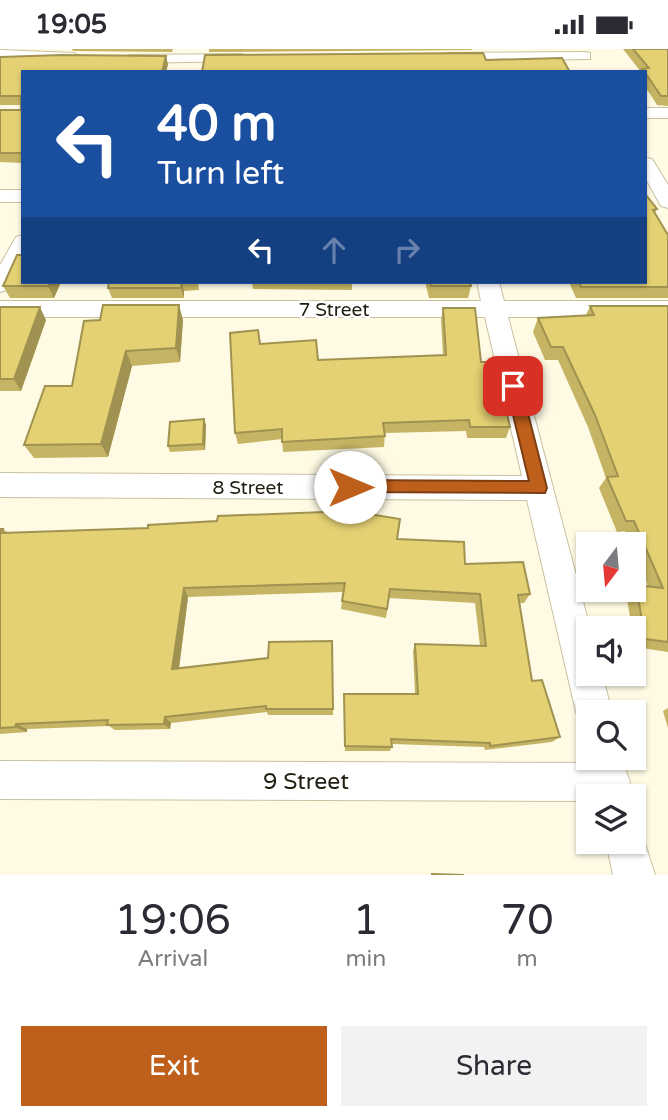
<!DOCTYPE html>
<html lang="en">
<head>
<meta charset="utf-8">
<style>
  body { margin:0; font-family:"Varela Round",sans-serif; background:#f2f2f3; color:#2b2b33; height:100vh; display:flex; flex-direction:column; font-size:26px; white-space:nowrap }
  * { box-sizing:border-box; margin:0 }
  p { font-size:23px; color:#7c7c81 }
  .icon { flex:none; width:38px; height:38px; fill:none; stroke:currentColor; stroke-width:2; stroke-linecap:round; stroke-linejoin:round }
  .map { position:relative; height:826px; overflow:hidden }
  .sheet { display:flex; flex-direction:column; background:#fff; flex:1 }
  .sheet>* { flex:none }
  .hud { position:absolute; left:21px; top:21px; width:626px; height:214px; border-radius:0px; box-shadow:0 2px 5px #0004; background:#1a4fa0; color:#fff; overflow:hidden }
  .needle { width:46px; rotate:196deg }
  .controls { position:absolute; left:576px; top:483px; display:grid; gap:14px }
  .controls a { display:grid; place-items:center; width:70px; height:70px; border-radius:0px; background:#fff; box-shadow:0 2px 5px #0004; font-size:35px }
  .pin { position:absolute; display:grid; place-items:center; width:60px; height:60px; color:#fff; margin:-30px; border-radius:14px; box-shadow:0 4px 10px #0006 }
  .me { position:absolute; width:77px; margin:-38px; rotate:90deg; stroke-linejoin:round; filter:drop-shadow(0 0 5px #0008) }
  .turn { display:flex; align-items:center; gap:24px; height:147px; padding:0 21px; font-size:32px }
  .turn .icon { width:91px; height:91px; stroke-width:2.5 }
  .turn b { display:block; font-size:49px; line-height:60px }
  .lanes { display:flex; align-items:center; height:66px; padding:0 21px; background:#0003; justify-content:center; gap:35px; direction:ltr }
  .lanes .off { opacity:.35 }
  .eta { display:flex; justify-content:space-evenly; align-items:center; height:119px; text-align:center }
  .eta b { font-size:42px; font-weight:600; line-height:49px }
  .cta { display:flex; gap:14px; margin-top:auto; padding:14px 21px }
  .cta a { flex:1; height:80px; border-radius:0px; background:#bf5f1c; color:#fff; font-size:28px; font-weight:600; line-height:80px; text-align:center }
  .cta a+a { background:#f2f2f3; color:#2b2b33 }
  .status { display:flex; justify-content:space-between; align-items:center; height:49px; padding:0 35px; background:#fff; direction:ltr }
  .status svg { height:19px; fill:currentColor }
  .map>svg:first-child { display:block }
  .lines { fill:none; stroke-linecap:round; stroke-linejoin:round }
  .minor-casing { stroke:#c9c29f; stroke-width:2 }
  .minor { fill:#fff; fill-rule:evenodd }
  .wall { fill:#c4b463 }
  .shaded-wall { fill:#a09250 }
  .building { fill:#e4d173; stroke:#a09250; stroke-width:2 }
  .route { fill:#bf5f1c; stroke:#7c3e12; stroke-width:2 }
  .labels { text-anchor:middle; stroke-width:5; stroke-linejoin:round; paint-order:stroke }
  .street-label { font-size:19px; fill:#211e11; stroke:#fff }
  .near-street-label { font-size:23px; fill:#211e11; stroke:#fff }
</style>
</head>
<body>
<div class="status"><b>19:05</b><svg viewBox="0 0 49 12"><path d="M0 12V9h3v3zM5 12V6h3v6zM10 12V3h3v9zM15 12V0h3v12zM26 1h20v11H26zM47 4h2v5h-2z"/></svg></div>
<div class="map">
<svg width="668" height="826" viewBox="0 0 668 826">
  <rect width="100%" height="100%" fill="#fefae4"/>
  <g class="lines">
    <!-- minor casing -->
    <g class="minor-casing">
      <path id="minor" d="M0,1L74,4L81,8L74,12L0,9Z
        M585,3L590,4V10L447,12L440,8L447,4Z
        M242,5L249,9L247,12L129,14L122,10L129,6Z
        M646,59H668V69H646Z
        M646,109L652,110L668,136V159L661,157L646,130Z
        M0,141H23V153H0Z
        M23,186V213L8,241L0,243V216L16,188Z
        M477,233H499L504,252H668V268H508L590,579L588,625H602L612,663H588V679L581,676L576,663L527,451L0,448V424L522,427L485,268H0V252H481Z
        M0,712L611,714L625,719L630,733L625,747H588V752L0,750Z
        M634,776L640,779L655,826H613L606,793H634Z"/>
    </g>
    <!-- minor -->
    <use href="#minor" class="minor"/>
  </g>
  <!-- wall -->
  <path class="wall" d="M72,0H173L172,3L73,2Z
    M209,0H472V1L209,3Z
    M623,0H668V57L657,56L646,39V23H641Z
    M166,7L168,16L23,23V114L0,113V61H21V56H0V8Z
    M646,146L657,160L655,164L668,186V249H576L569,233H646Z
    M61,233L54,249H10L3,237Z
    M109,233H198L199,241L184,242V249H112L108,239Z
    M250,233H352V241L253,240L252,233Z
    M425,233H470L471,237L468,249H429Z
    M590,257H668V603L635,598L634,579H632L626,545L631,541H634V539L636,536L648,537L634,503V495H630L625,482L617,483L599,439L606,429L588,378L558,311H545L533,283L538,269L586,266Z
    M0,258L46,271L21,342H0Z
    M443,259L481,313L510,378L506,389H467L466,382L385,384L384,398L283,403L282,390L238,395L235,384L260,295L318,311L443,306L441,271Z
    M183,271L180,313L132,317L108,408L34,409L24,396L72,337L84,272Z
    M204,370L206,376L205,401L170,403L168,397Z
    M0,480H3L8,484L397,490L465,515L530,545L524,554H520L532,632L560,688L552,693L485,701L484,698L392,695L390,702H345L344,651L415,645L413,602L415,595L480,597L475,554L389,549L386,569L341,560L343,543L188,548L179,619L268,609L332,592L333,666H268L267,663L171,674L170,680L115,681L109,677L27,680V683L0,685Z
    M668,659V679L663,662Z"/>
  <!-- shaded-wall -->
  <path class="shaded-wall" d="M166,7L168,16L166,23H162Z
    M50,233H61L54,249L48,237Z
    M182,233L184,242V249L181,239Z
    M179,256L183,271L180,313L176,299Z
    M40,258L46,271L21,342L14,330Z
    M126,302L132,317L108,408L101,395Z
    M204,370L206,376L205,401L203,395Z
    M184,539L188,548L178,627L172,620Z
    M165,668L171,674L170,680L164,675Z
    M16,675L27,680V683L15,678Z"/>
  <!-- building -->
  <path class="building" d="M633,0H668V47H661L646,25V23H644L642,20L649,19Z
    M483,4L486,11L562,9L570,23H202L205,6Z
    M62,6L166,7L162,23H23V104H0V61H21V47H0V8Z
    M646,146L657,160L653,161L668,186V238H581L579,233H646Z
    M17,206H23V233H50L48,237H3Z
    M109,233H182L181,239H108Z
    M430,233H470L471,237H431Z
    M103,256H179L176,299L126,302L101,395L24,396L45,337H72L84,272L100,271Z
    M590,257H668V593L645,590L636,536L663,539L634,472H626L607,428L618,427L595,366L563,298H551L538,269L594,266Z
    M0,258H40L14,330H0Z
    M443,259H475L481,313H495L510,378H470L469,371L383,374L385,387L282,393V380L235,384L230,284L258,281L260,295L316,291L318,311L446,306Z
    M204,370L203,395L168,397L170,373Z
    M351,462L400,470L397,490L464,493L465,515L523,513L530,545L518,546L532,632L542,631L560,688L490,697V694L391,690L392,698L345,697L344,645H418L415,595L486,597L480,545L390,540L387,560L342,552L345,534L184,539L172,620L268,609L269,593L332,592L333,660H266V657L165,668L164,675L107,676L108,671L16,675L15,678L0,679V480H3L2,484L148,479V476L217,472L218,467Z
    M432,825L464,826H432Z"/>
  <!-- route -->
  <path class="route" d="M513,331L521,337L547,439L545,444L345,443V433L350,431L529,432L506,337Z"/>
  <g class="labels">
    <!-- street labels -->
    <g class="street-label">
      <text x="334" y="267">7 Street</text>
      <text x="248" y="445">8 Street</text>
    </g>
    <!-- near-street labels -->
    <g class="near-street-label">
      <text x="306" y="740">9 Street</text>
    </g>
  </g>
</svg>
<div class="controls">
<a><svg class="needle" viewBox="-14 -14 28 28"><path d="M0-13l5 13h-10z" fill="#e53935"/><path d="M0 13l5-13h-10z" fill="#7c7c81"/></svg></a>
<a><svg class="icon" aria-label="sound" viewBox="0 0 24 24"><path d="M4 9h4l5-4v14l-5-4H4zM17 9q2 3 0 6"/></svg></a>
<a><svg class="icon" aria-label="search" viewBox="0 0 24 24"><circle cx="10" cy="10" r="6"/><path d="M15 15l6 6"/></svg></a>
<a><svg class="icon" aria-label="layers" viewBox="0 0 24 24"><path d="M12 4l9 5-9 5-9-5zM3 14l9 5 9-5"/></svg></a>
</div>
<div class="pin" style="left:513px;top:337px;background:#d93025"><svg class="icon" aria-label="arrive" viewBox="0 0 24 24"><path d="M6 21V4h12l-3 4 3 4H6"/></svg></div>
<svg class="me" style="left:350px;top:438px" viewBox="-20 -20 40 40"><circle r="19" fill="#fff"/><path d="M0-13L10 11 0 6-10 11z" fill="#bf5f1c"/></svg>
<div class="hud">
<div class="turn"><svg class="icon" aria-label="left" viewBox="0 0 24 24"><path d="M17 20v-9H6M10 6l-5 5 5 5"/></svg><div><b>40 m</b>Turn left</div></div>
<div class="lanes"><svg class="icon" aria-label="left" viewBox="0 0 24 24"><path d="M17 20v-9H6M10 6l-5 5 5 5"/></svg><svg class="icon off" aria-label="ahead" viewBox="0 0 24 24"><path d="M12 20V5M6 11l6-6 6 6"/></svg><svg class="icon off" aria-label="right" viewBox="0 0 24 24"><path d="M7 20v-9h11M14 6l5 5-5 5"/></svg></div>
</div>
</div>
<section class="sheet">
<div class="eta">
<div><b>19:06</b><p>Arrival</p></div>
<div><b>1</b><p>min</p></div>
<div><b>70</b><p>m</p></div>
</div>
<div class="cta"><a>Exit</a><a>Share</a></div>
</section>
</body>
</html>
